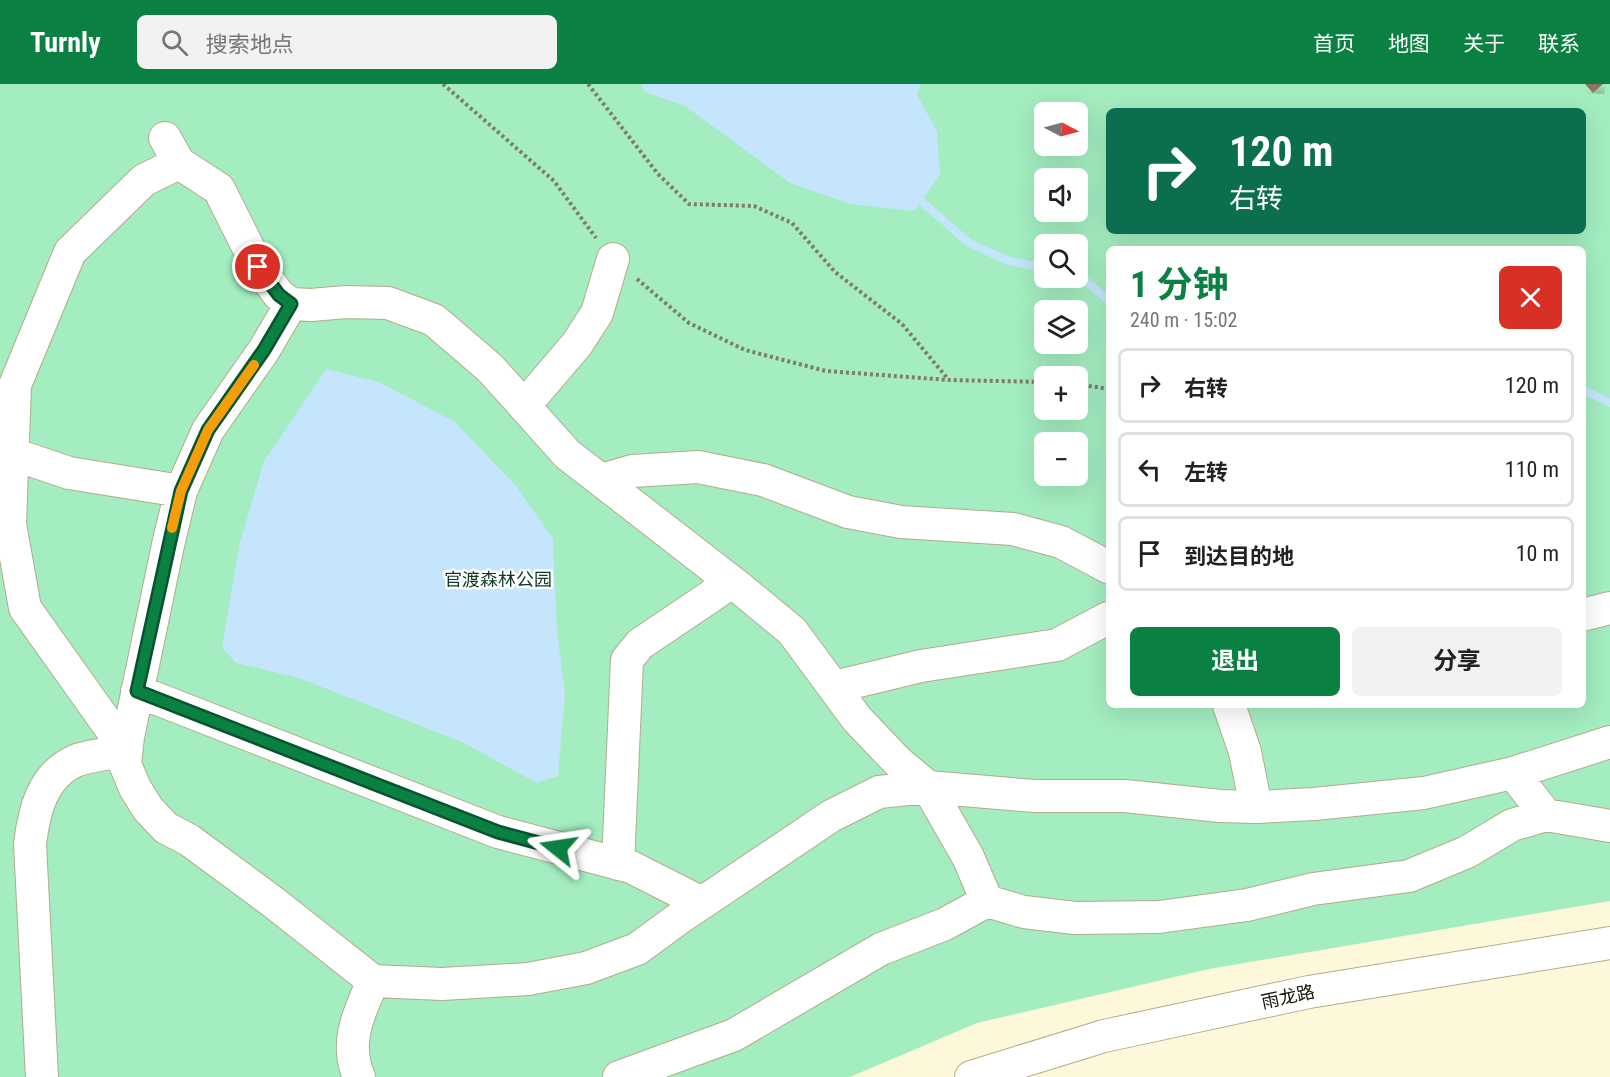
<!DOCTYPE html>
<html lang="zh">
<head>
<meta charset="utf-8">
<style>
  body { margin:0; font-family:"Roboto Condensed","Noto Sans SC",sans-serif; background:#f2f2f2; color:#222; height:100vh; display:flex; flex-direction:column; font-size:22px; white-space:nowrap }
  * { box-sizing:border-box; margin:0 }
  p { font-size:20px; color:#767676 }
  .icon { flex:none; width:33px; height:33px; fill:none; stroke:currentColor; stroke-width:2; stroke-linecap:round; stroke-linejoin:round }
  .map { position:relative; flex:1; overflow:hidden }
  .side { position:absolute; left:1106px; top:162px; width:480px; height:462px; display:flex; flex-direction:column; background:#fff; border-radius:9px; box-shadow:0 6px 24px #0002 }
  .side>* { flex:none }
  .top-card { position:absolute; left:1106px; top:24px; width:480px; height:126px; border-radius:9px; box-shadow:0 6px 24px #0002; background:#0b6e4f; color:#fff; overflow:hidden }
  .needle { width:39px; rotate:96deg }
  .fabs { position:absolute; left:1034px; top:18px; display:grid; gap:12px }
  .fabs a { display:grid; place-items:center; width:54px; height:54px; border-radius:9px; background:#fff; box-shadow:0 6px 24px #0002; font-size:30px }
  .pin { position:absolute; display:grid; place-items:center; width:51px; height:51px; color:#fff; margin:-26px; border:3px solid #fff; border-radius:50%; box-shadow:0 2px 6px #0007 }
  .me { position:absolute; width:66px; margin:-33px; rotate:285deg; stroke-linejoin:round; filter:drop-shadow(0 0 4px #0008) }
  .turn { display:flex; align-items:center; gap:21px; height:126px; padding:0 24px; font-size:27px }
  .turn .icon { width:78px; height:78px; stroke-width:2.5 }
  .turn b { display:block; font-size:42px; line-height:51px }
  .round { display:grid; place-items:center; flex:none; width:63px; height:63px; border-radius:9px; background:#f2f2f2 }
  .head { display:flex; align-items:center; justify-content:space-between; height:102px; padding:0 24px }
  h1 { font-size:36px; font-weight:700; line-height:45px; color:#0b8043 }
  .button { display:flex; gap:12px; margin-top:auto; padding:12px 24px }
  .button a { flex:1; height:69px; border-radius:9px; background:#0b8043; color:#fff; font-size:24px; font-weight:700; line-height:69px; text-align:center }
  .button a+a { background:#f2f2f2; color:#222 }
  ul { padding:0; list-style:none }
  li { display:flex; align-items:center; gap:18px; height:75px; margin:0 12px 9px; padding:0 12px; border:3px solid #e0e0e0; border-radius:9px }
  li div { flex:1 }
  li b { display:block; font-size:22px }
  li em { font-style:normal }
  header { display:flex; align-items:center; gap:36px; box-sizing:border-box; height:84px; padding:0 30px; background:#0b8043; color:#fff }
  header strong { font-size:28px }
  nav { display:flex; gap:33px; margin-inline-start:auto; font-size:21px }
  .search { width:420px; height:54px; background:#f2f2f2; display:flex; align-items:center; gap:15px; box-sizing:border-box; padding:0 21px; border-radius:9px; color:#767676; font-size:22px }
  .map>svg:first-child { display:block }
  .green { fill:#a3edc0; fill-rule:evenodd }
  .water { fill:#c4e5fc }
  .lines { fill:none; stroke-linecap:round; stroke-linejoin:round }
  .stream { stroke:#c4e5fc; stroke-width:8 }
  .building { fill:#90725e; filter:url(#shadow) }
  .minor-casing { stroke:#b2ac89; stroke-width:34 }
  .path { stroke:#807c67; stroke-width:4; stroke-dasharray:3 3; stroke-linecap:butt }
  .minor { stroke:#fff; stroke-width:32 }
  .route-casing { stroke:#07532c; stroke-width:15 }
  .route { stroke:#0b8043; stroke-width:10 }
  .slow { stroke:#f59e0b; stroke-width:10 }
  .labels { text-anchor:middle; stroke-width:5; stroke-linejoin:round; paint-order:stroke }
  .park-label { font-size:18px; fill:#113a25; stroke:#fff }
  .street-label { font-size:18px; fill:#171407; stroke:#fff }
</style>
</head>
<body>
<header>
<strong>Turnly</strong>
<div class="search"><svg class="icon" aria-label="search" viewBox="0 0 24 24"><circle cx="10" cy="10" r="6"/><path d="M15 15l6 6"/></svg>搜索地点</div>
<nav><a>首页</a><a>地图</a><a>关于</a><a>联系</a></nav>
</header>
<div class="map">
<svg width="1610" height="993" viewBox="0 0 1610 993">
  <defs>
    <filter id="shadow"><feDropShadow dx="5.5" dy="5.5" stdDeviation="3" flood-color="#0004"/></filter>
  </defs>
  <rect width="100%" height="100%" fill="#fef8db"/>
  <!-- green -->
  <path class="green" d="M0,0H1610V817L1209,885L977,939L850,993H0ZM1108,27H1582V147H1108ZM1044,28H1077V62H1044ZM1044,94H1077V128H1044ZM1044,160H1077V194H1044ZM1108,165H1582V621H1108ZM1044,226H1077V260H1044ZM1044,292H1077V326H1044ZM1044,358H1077V392H1044Z"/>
  <!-- water -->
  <path class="water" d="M641,0H921L917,10L937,48L940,91L914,127L850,120L790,99L685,22L645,8Z
    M326,285L379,298L455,338L516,402L553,455L557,547L565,609L558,692L537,699L462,658L299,594L236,579L222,563L240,458L264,377Z"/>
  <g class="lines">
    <!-- stream -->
    <path class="stream" d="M921,117L969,159L1009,177L1044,184
      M1077,192H1080L1108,216
      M1582,305L1610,319"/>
  </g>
  <!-- building -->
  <path class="building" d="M1585,0H1603L1593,9Z"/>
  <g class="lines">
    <!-- minor casing -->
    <g class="minor-casing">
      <path id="minor" d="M165,54L179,79L219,105L258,183L279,211L291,220L311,221L346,218L388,219L434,236L490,284L567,370L741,505L792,547L857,635L898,678L928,703L968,773L987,817
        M291,220L264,266L208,346L181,407L168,461L128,653L125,680L135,704L148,725L166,744L189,756L273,818L373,897L442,900L528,895L586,884L637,865L678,835L831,732L879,708L928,703L1034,712H1125L1220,722L1256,723L1314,720L1424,709L1513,689L1610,658
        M524,322L577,260L597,229L613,175
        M13,370L69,389L181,407
        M601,396L632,387L698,383L763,396L848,428L901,438L1013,445L1061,458L1108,483
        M1582,531L1610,524
        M834,603L921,582L1057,561L1108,534
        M137,607L498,748L631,783L702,819
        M1229,621L1245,668L1256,723
        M1513,689L1546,731
        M618,780L627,576L640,560L732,498
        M42,993L30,760C34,727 42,692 75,677C87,672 113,669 126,666L25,524L10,440L15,301L70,168L144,96L179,79
        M359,993C344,958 359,929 373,897
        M619,993L734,951L881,865L945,840L987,817L1024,828L1075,834L1159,833L1247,821L1313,805L1409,792L1467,768L1512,741L1546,731L1610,742
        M971,993L1104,952L1309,908L1610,859"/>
    </g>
    <!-- path -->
    <path class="path" d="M443,0L554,97L596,154
      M588,0L658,90L689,120L754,122L792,139L835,188L902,240L948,295
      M637,195L689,239L745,266L826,287L949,296L1044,298
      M1077,300L1108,305"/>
    <!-- minor -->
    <use href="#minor" class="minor"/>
  </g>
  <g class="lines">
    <!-- route casing -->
    <g class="route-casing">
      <path id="route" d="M258,183L279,211L291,220L264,266L208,346L181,407L137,607L498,748L558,764"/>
    </g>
    <!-- route -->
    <use href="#route" class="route"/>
    <!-- slow -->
    <path class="slow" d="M172,444L181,407L208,346L254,281"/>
  </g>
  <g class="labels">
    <!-- park labels -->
    <g class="park-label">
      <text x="498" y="502">官渡森林公园</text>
    </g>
    <!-- street labels -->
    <g class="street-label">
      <text transform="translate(1288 913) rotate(-12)" y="6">雨龙路</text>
    </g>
  </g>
</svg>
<div class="fabs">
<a><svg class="needle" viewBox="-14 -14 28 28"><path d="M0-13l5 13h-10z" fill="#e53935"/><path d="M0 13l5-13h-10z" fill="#767676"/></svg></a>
<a><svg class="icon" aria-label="sound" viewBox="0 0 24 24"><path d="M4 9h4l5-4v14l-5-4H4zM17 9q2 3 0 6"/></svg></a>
<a><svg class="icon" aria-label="search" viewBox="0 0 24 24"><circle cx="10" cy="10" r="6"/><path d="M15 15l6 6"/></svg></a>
<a><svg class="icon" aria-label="layers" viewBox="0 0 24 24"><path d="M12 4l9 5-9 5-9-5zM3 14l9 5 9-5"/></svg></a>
<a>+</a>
<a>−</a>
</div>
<div class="pin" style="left:258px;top:183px;background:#d93025"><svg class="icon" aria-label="arrive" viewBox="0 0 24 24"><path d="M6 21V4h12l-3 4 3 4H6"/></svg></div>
<svg class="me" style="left:558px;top:764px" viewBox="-20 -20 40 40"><path d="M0-17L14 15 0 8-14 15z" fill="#0b8043" stroke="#fff" stroke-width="4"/></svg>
<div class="top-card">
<div class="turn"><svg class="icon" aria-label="right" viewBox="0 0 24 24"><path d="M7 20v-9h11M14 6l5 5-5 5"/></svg><div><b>120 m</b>右转</div></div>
</div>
<section class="side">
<div class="head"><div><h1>1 分钟</h1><p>240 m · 15:02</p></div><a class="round" style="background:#d93025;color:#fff"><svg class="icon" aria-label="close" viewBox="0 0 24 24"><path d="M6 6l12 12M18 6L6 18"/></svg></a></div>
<ul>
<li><svg class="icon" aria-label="right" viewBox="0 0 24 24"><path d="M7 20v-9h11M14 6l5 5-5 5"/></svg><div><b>右转</b></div><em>120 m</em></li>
<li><svg class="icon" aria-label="left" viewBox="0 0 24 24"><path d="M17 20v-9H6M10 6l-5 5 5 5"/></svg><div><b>左转</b></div><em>110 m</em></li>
<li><svg class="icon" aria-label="arrive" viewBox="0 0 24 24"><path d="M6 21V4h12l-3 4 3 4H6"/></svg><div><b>到达目的地</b></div><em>10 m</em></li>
</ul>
<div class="button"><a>退出</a><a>分享</a></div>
</section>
</div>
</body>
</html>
